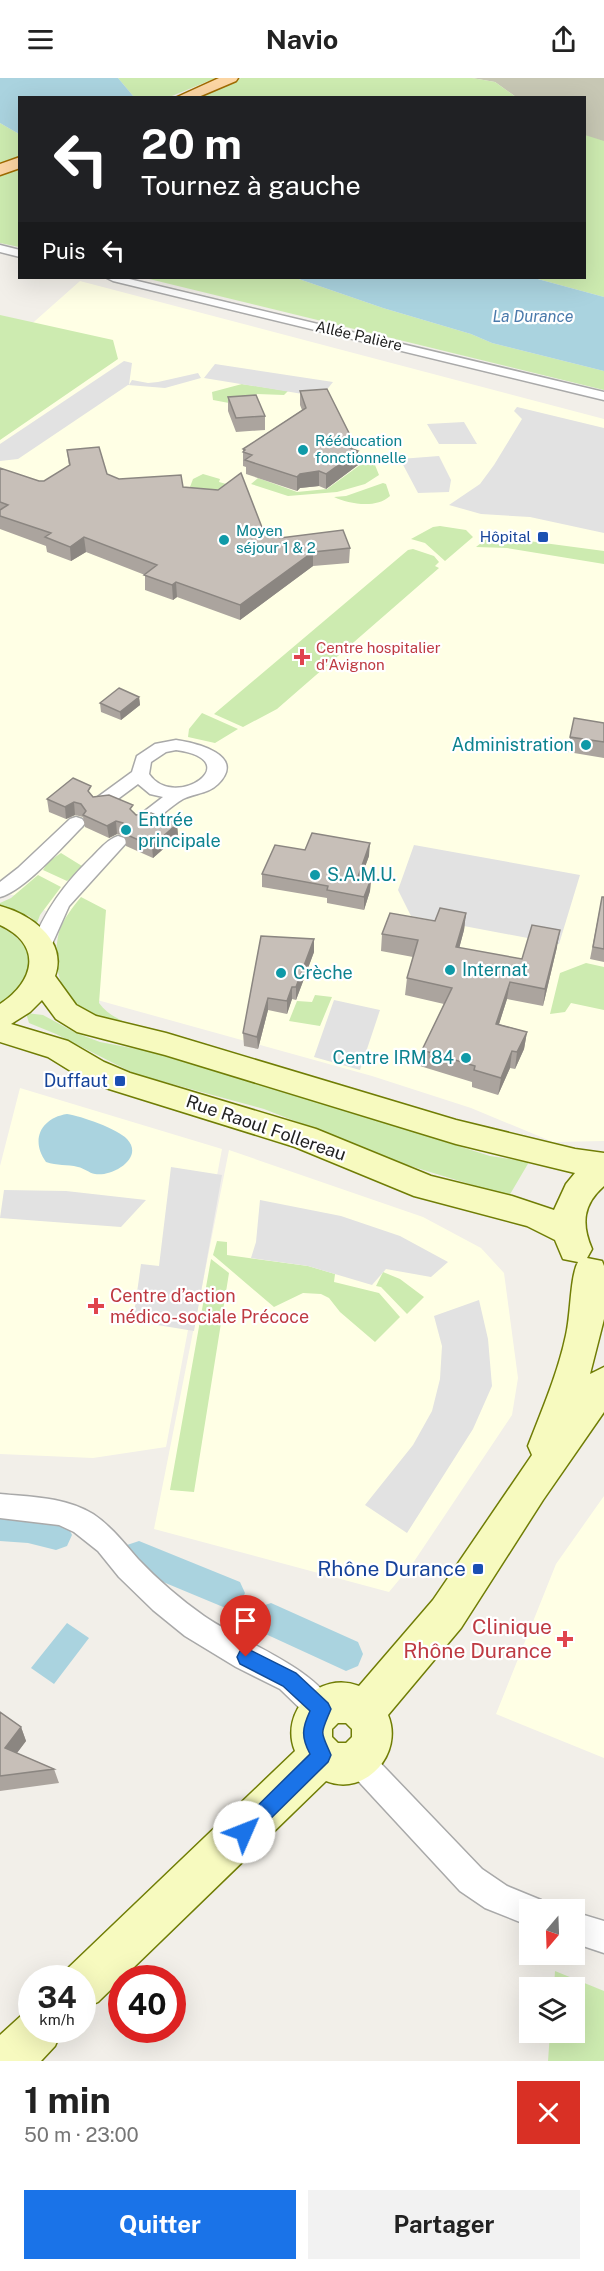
<!DOCTYPE html>
<html lang="fr">
<head>
<meta charset="utf-8">
<style>
  body { margin:0; font-family:"Public Sans",sans-serif; background:#f2f2f2; color:#222; height:100vh; display:flex; flex-direction:column; font-size:22px; white-space:nowrap }
  * { box-sizing:border-box; margin:0 }
  p { font-size:20px; color:#767676 }
  .icon { flex:none; width:33px; height:33px; fill:none; stroke:currentColor; stroke-width:2; stroke-linecap:round; stroke-linejoin:round }
  .map { position:relative; height:1983px; overflow:hidden }
  .details { display:flex; flex-direction:column; background:#fff; flex:1 }
  .details>* { flex:none }
  .guide { position:absolute; left:18px; top:18px; width:568px; height:183px; border-radius:0px; box-shadow:0 6px 24px #0002; background:#202124; color:#fff; overflow:hidden }
  .needle { width:39px; rotate:199deg }
  .tools { position:absolute; left:519px; top:1821px; display:grid; gap:12px }
  .tools a { display:grid; place-items:center; width:66px; height:66px; border-radius:0px; background:#fff; box-shadow:0 6px 24px #0002; font-size:30px }
  .speed { position:absolute; left:18px; top:1887px; display:flex; gap:12px; font-size:30px; font-weight:700; text-align:center }
  .speed>* { display:grid; place-content:center; width:78px; height:78px; border-radius:50%; background:#fff; box-shadow:0 6px 24px #0002; line-height:1 }
  .speed small { font-size:15px; font-weight:400 }
  .speed .limit { border:9px solid #d22; background:#fff; color:#111 }
  .pin { position:absolute; display:grid; place-items:center; width:51px; height:51px; color:#fff; margin:-62px -26px; border-radius:50% 50% 50% 0; rotate:-45deg; box-shadow:0 0 6px #0007 }
  .pin .icon { rotate:45deg }
  .me { position:absolute; width:66px; margin:-33px; rotate:46deg; stroke-linejoin:round; filter:drop-shadow(0 0 4px #0008) }
  .turn { display:flex; align-items:center; gap:21px; height:126px; padding:0 24px; font-size:27px }
  .turn .icon { width:78px; height:78px; stroke-width:2.5 }
  .turn b { display:block; font-size:42px; line-height:51px }
  .then { display:flex; align-items:center; height:57px; padding:0 24px; background:#0003; gap:12px; font-size:22px }
  .round { display:grid; place-items:center; flex:none; width:63px; height:63px; border-radius:0px; background:#f2f2f2 }
  .overview { display:flex; align-items:center; justify-content:space-between; height:102px; padding:0 24px }
  h1 { font-size:36px; font-weight:700; line-height:45px }
  .button { display:flex; gap:12px; margin-top:auto; padding:12px 24px }
  .button a { flex:1; height:69px; border-radius:0px; background:#1a73e8; color:#fff; font-size:24px; font-weight:700; line-height:69px; text-align:center }
  .button a+a { background:#f2f2f2; color:#222 }
  header { display:flex; justify-content:space-between; align-items:center; height:78px; padding:0 24px; background:#fff; font-size:27px; font-weight:700 }
  .map>svg:first-child { display:block }
  .education { fill:#ffffe5 }
  .construction { fill:#c7c7b4 }
  .grass { fill:#cdebb0 }
  .parking { fill:#e2e2e2 }
  .water { fill:#aad3df }
  .lines { fill:none; stroke-linecap:round; stroke-linejoin:round }
  .canal { fill:#aad3df; fill-rule:evenodd }
  .street-casing { stroke:#a9a9a9; stroke-width:3 }
  .secondary-casing { stroke:#707d05; stroke-width:3 }
  .primary-casing { stroke:#a06b00; stroke-width:3 }
  .street { fill:#fff; fill-rule:evenodd }
  .secondary { fill:#f7fabf; fill-rule:evenodd }
  .primary { fill:#fcd6a4; fill-rule:evenodd }
  .wall { fill:#aba49e }
  .shaded-wall { fill:#8b8681 }
  .building { fill:#c7bfb8; stroke:#8b8681; stroke-width:1.5 }
  .route { fill:#1a73e8; stroke:#114b97; stroke-width:1.5 }
  .culture-dot { fill:#0f9aa8; stroke:#fff; stroke-width:2 }
  .transit-dot { fill:#1a4fb4; stroke:#fff; stroke-width:2 }
  .health-dot { fill:#e0444e; stroke:#fff; stroke-width:2 }
  .labels { text-anchor:middle; stroke-width:4.5; stroke-linejoin:round; paint-order:stroke }
  .far-street-label { font-size:15px; fill:#222; stroke:#fff }
  .far-culture-label { font-size:15px; fill:#0d838f; stroke:#fff; text-anchor:start }
  .far-transit-label { font-size:15px; fill:#164399; stroke:#fff; text-anchor:end }
  .far-health-label { font-size:15px; fill:#be3a42; stroke:#fff; text-anchor:start }
  .far-water-label { font-size:16px; font-style:italic; fill:#4a7aab; stroke:#fff }
  .culture-label { font-size:18px; fill:#0d838f; stroke:#fff; text-anchor:start }
  .transit-label { font-size:18px; fill:#164399; stroke:#fff; text-anchor:end }
  .street-label { font-size:18px; fill:#222; stroke:#fff }
  .health-label { font-size:18px; fill:#be3a42; stroke:#fff; text-anchor:start }
  .near-transit-label { font-size:21px; fill:#164399; stroke:#fff; text-anchor:end }
  .near-health-label { font-size:21px; fill:#be3a42; stroke:#fff; text-anchor:end }
</style>
</head>
<body>
<header><svg class="icon" aria-label="menu" viewBox="0 0 24 24"><path d="M4 6h16M4 12h16M4 18h16"/></svg>Navio<svg class="icon" aria-label="share" viewBox="0 0 24 24"><path d="M12 15V3M7 8l5-5 5 5M5 13v7h14v-7"/></svg></header>
<div class="map">
<svg width="604" height="1983" viewBox="0 0 604 1983">
  <rect width="100%" height="100%" fill="#f2efe9"/>
  <!-- education -->
  <path class="education" d="M80,203L604,341V1063L553,1064L471,1030L372,998L90,920L65,845L22,818L0,816V274Z
    M20,1010L222,1071L166,1369L93,1380L0,1376V1088Z
    M229,1072L423,1139L481,1170L504,1195L518,1300L512,1337L413,1485L389,1514L154,1451Z
    M604,1418V1680L496,1636L556,1486Z"/>
  <!-- construction -->
  <path class="construction" d="M472,0H604V64L585,58V20L516,19L495,4Z"/>
  <!-- grass -->
  <path class="grass" d="M118,0H216L167,20L134,19Z
    M241,0H472L495,4L516,19L193,20Z
    M0,45L19,56V169L0,165Z
    M585,57L604,63V219L534,200H585Z
    M145,200H296L383,230L471,256L492,265L604,293V312Z
    M0,237L113,262L118,281L0,362Z
    M242,306L288,313L284,317L257,316L250,321L229,325L213,322L212,314Z
    M366,386L375,387L379,397L365,406L337,414L288,418L251,406L258,400L297,414L327,411L360,387Z
    M203,396L220,401L219,404L230,407L218,416L190,409L193,401Z
    M383,405L386,406L390,418C376,431 349,426 334,419L346,418Z
    M440,448L466,452L473,459L445,483L425,465L411,461L433,449Z
    M490,458L604,473V486L507,470L476,469Z
    M413,471L434,478L439,484L435,488L439,490L277,631L243,649L214,636L408,472Z
    M202,635L238,651L215,665L188,659L189,651Z
    M61,775L82,788L83,791L67,803L43,792L48,784Z
    M38,797L61,809L40,837L37,845L29,838L0,828V825L11,820Z
    M81,819L106,832L99,925C111,942 134,947 153,954C131,949 102,946 82,933C58,916 52,882 59,854C63,841 73,829 81,819Z
    M0,849C21,858 43,884 25,906C18,915 8,922 0,930Z
    M586,885L604,889V932L571,925L565,934L550,936L560,895Z
    M315,917L332,919L320,948L289,943L297,923L312,924Z
    M26,935L43,937L76,955L100,964L147,973L274,1010L490,1078L529,1084L509,1118L407,1087L264,1031L135,996L56,956L29,945Z
    M217,1163L227,1164V1177L308,1188L335,1196L334,1204L379,1215L400,1239L375,1264L340,1234L329,1220L321,1216L303,1215L274,1229L213,1177Z
    M211,1181L229,1195L194,1414L170,1412Z
    M383,1194L400,1201L424,1219L407,1236L381,1209L376,1208Z
    M555,1893L604,1913V1983H548L550,1955L574,1954V1910L554,1909Z"/>
  <!-- parking -->
  <path class="parking" d="M124,283L132,285L129,307L132,302L148,305L158,304L198,295L201,300L165,310L128,307L18,381L0,383V366Z
    M215,286L333,304L321,319L204,300Z
    M517,329L604,350V455L530,439L481,436L449,427L480,406L494,387L522,341L514,333Z
    M464,344L477,366H439L427,346Z
    M439,378L451,402L449,414L418,415L400,381Z
    M414,767L580,797L559,866L411,838L398,812Z
    M334,922L380,932L360,992L314,979Z
    M171,1089L222,1097L194,1253L133,1243L141,1186L159,1188Z
    M4,1112L66,1113L146,1122L121,1149L0,1140Z
    M260,1122L341,1138L400,1158L448,1184L431,1199L386,1191L372,1207L308,1188L251,1180L256,1164Z
    M479,1222L488,1261L492,1308L473,1351L407,1455L365,1427L413,1367L432,1333L440,1301L442,1268L434,1238Z"/>
  <!-- water -->
  <path class="water" d="M0,0H118L134,19L20,20L19,56L0,45Z
    M296,200H534L604,219V293L492,265L471,256L383,230Z
    M67,1036C81,1038 118,1051 127,1061C145,1080 112,1099 95,1096C89,1095 84,1090 78,1089C67,1086 57,1088 46,1084C30,1062 41,1040 67,1036Z
    M67,1545L89,1560L54,1606L31,1590Z"/>
  <g class="lines">
    <!-- canal -->
    <path class="canal" d="M0,1433C24,1435 45,1438 67,1446L72,1457L67,1468L56,1472L28,1465L0,1463Z
      M139,1463L240,1504L245,1515L240,1526L228,1531L127,1489L123,1478L127,1467Z
      M271,1525L358,1564L363,1576L358,1588L346,1593L259,1553L254,1541L259,1529Z"/>
    <!-- street casing -->
    <g class="street-casing">
      <path id="street" d="M0,167L20,172V179L0,174Z
        M107,200H125L604,314V322L113,203Z
        M176,662C196,665 247,677 218,706C208,716 195,715 183,721C171,728 160,739 149,747H137L134,743L137,739L163,719L150,716L138,706L107,729H95L92,725L95,721L132,694L137,678L155,666ZM176,672C249,682 175,734 149,696L151,684L166,674Z
        M76,739L82,741L85,745L82,749C63,768 24,813 0,819V804L18,790L70,741Z
        M118,758L124,760L127,764L69,828L48,875L41,877L34,875L31,870C44,833 65,805 93,778C100,771 108,761 118,758Z
        M0,1416C31,1419 65,1419 93,1436C111,1448 124,1465 138,1481C158,1502 180,1521 204,1538C241,1564 318,1590 335,1631L331,1641L321,1645L311,1641L280,1611L236,1589L185,1558L153,1532L119,1499L98,1473L74,1454L59,1447L0,1440Z
        M358,1667L368,1672L482,1791L507,1808L541,1822L545,1832H530V1848L485,1830L460,1813L348,1692L343,1682L348,1672Z
        M574,1834L604,1843V1875L574,1865Z"/>
    </g>
    <!-- secondary casing -->
    <g class="secondary-casing">
      <path id="secondary" d="M0,828C30,836 68,862 55,898L76,927L96,938L166,955L456,1042L575,1071L604,1075V1108C583,1126 581,1146 592,1171L587,1180L602,1183L604,1188V1241L590,1296L604,1289V1334L543,1422L461,1550L388,1637C404,1675 366,1719 326,1703L98,1924L82,1931V1900H62L66,1892L295,1673C279,1634 319,1592 359,1608L433,1522L532,1377L528,1368C542,1332 558,1295 566,1257C571,1236 570,1199 578,1184L563,1181L555,1162L527,1148L414,1118L295,1069L109,1011L82,1000L48,979L0,964V926C35,903 43,867 0,847ZM42,922L56,941L77,954L165,977L456,1066L575,1095L566,1106L554,1132L512,1118L431,1098L316,1051L130,995L104,984L68,963L11,946L30,934ZM338,1645H346L352,1651V1659L346,1665H338L332,1659V1651Z
        M32,1932V1952H62L55,1968L41,1983H0V1957L23,1936Z"/>
    </g>
    <!-- primary casing -->
    <g class="primary-casing">
      <path id="primary" d="M219,0H238L236,3L196,20H175Z
        M20,79V90L0,97V86Z"/>
    </g>
    <!-- street -->
    <use href="#street" class="street"/>
    <!-- secondary -->
    <use href="#secondary" class="secondary"/>
    <!-- primary -->
    <use href="#primary" class="primary"/>
  </g>
  <!-- wall -->
  <path class="wall" d="M300,313L352,371L358,387L326,411L319,408L300,410L297,413L246,396V389L243,388V371L302,332L300,327Z
    M228,319L265,338V352L236,354L228,333Z
    M67,372L107,396L119,401L183,409L280,460L350,470L349,485L313,488L240,542L177,519L173,522L145,512V497L86,474L71,483L47,474L46,468L0,451V390L39,403H44L69,388Z
    M139,619L140,627L121,642L101,634L100,625Z
    M604,645V680L568,674L570,659Z
    M92,717L93,719L134,734L136,737L177,746L178,758L153,780L126,768L125,758L117,756L109,760L85,749L83,739L75,737L66,741L49,734L47,721Z
    M369,778L361,799L371,801L370,813L364,832L327,825V820L262,809V796Z
    M602,819H604V884L590,881Z
    M466,835L464,852L459,870L522,881L557,869L543,928L507,921L499,946L527,954L524,971L515,991L510,990L498,1017L472,1009V1004L420,988L422,972L444,926L405,917L407,900L413,879L381,873L382,856Z
    M261,858L314,861V874L296,922L292,921L287,936L268,932L258,971L244,968L243,955Z
    M0,1634L21,1649L26,1663L17,1675L54,1691L59,1705L0,1713Z"/>
  <!-- shaded-wall -->
  <path class="shaded-wall" d="M352,361V375L358,373V387L326,411V396L347,369Z
    M319,393V408L300,410L297,413V399L300,396Z
    M84,459L86,474L71,483L70,469Z
    M313,474V488L240,542V527Z
    M176,504L177,519L173,522L172,507Z
    M139,619L140,627L121,642L120,634Z
    M74,724L75,737L66,741L65,729Z
    M116,743L117,756L109,760L107,748Z
    M177,746L178,758L153,780L152,768Z
    M370,765L369,778L357,811L358,799Z
    M371,801L370,813L364,832V819Z
    M466,835L464,852L455,886L456,869Z
    M560,852L557,869L543,928L545,911Z
    M314,861V874L296,922V909Z
    M510,904L507,921L494,962L496,946Z
    M292,909V921L287,936V923Z
    M268,920V932L258,971L257,959Z
    M527,954L524,971L515,991L517,974Z
    M512,973L510,990L498,1017L501,1000Z
    M21,1649L26,1663L10,1684L5,1670Z"/>
  <!-- building -->
  <path class="building" d="M327,311L352,361L347,369L358,373L326,396L319,393L300,396L297,399L245,382L252,377L243,374L245,372L243,371L306,330L300,313Z
    M256,317L265,338L236,340L228,319Z
    M99,369L107,396L119,401L181,397L183,409L218,412L241,395L263,452L280,460L343,452L350,470L313,474L240,527L176,504L172,507L144,497L157,487L84,459L70,469L45,459L51,455L0,438V432L8,427L0,424V390L39,403H44L70,387L67,372Z
    M119,610L139,619L120,634L100,625Z
    M574,640L604,645V664L570,659Z
    M73,700L91,708L88,713L93,719L109,717L133,727L130,731L136,737L151,735L177,746L152,768L125,756L128,752L123,745L116,743L107,748L83,737L86,733L81,726L74,724L65,729L47,721Z
    M312,755L370,765L358,799L371,801L364,819L327,812L328,808L262,796L275,767L305,772Z
    M602,819H604V871L593,869Z
    M440,830L466,835L456,869L522,881L532,847L560,852L545,911L510,904L496,946L527,954L517,974L512,973L501,1000L474,992L475,988L422,972L452,910L407,900L418,862L382,856L390,835L435,843Z
    M261,858L314,861L296,909H292L287,923L268,920L257,959L243,955Z
    M0,1634L21,1649L5,1670L54,1691L0,1698Z"/>
  <!-- route -->
  <path class="route" d="M246,1570L296,1595L328,1625L331,1631C320,1658 320,1651 331,1677L328,1684L251,1760L244,1763L238,1760L235,1754L238,1747L310,1676C301,1659 302,1650 310,1633L283,1608L240,1586L237,1579L240,1573Z"/>
  <!-- markers -->
  <g class="culture-dot">
    <circle cx="303" cy="372" r="6"/>
    <circle cx="224" cy="462" r="6"/>
    <circle cx="586" cy="667" r="6"/>
    <circle cx="126" cy="752" r="6"/>
    <circle cx="315" cy="797" r="6"/>
    <circle cx="450" cy="892" r="6"/>
    <circle cx="281" cy="895" r="6"/>
    <circle cx="466" cy="980" r="6"/>
  </g>
  <g class="transit-dot">
    <rect x="537" y="453" width="12" height="12" rx="3"/>
    <rect x="114" y="997" width="12" height="12" rx="3"/>
    <rect x="472" y="1485" width="12" height="12" rx="3"/>
  </g>
  <g class="health-dot">
    <path d="M299 570h6v6h6v6h-6v6h-6v-6h-6v-6h6z"/>
    <path d="M93 1219h6v6h6v6h-6v6h-6v-6h-6v-6h6z"/>
    <path d="M562 1552h6v6h6v6h-6v6h-6v-6h-6v-6h6z"/>
  </g>
  <g class="labels">
    <!-- far-street labels -->
    <g class="far-street-label">
      <text transform="translate(359 258) rotate(13)" y="5">Allée Palière</text>
    </g>
    <!-- far-culture labels -->
    <g class="far-culture-label">
      <text x="315" y="368">Rééducation<tspan x="315" dy="17">fonctionnelle</tspan></text>
      <text x="236" y="458">Moyen<tspan x="236" dy="17">séjour 1 &amp; 2</tspan></text>
    </g>
    <!-- far-transit labels -->
    <g class="far-transit-label">
      <text x="531" y="464">Hôpital</text>
    </g>
    <!-- far-health labels -->
    <g class="far-health-label">
      <text x="316" y="575">Centre hospitalier<tspan x="316" dy="17">d'Avignon</tspan></text>
    </g>
    <!-- far-water labels -->
    <g class="far-water-label">
      <text x="533" y="244">La Durance</text>
    </g>
    <!-- culture labels -->
    <g class="culture-label">
      <text x="574" y="673" text-anchor="end">Administration</text>
      <text x="138" y="748">Entrée<tspan x="138" dy="21">principale</tspan></text>
      <text x="327" y="803">S.A.M.U.</text>
      <text x="462" y="898">Internat</text>
      <text x="293" y="901">Crèche</text>
      <text x="454" y="986" text-anchor="end">Centre IRM 84</text>
    </g>
    <!-- transit labels -->
    <g class="transit-label">
      <text x="108" y="1009">Duffaut</text>
    </g>
    <!-- street labels -->
    <g class="street-label">
      <text transform="translate(266 1050) rotate(19)" y="6">Rue Raoul Follereau</text>
    </g>
    <!-- health labels -->
    <g class="health-label">
      <text x="110" y="1224">Centre d’action<tspan x="110" dy="21">médico-sociale Précoce</tspan></text>
    </g>
    <!-- near-transit labels -->
    <g class="near-transit-label">
      <text x="466" y="1498">Rhône Durance</text>
    </g>
    <!-- near-health labels -->
    <g class="near-health-label">
      <text x="552" y="1556">Clinique<tspan x="552" dy="24">Rhône Durance</tspan></text>
    </g>
  </g>
</svg>
<div class="tools">
<a><svg class="needle" viewBox="-14 -14 28 28"><path d="M0-13l5 13h-10z" fill="#e53935"/><path d="M0 13l5-13h-10z" fill="#767676"/></svg></a>
<a><svg class="icon" aria-label="layers" viewBox="0 0 24 24"><path d="M12 4l9 5-9 5-9-5zM3 14l9 5 9-5"/></svg></a>
</div>
<div class="speed"><div>34<small>km/h</small></div><div class="limit">40</div></div>
<div class="pin" style="left:246px;top:1579px;background:#d93025"><svg class="icon" aria-label="arrive" viewBox="0 0 24 24"><path d="M6 21V4h12l-3 4 3 4H6"/></svg></div>
<svg class="me" style="left:244px;top:1754px" viewBox="-20 -20 40 40"><circle r="19" fill="#fff"/><path d="M0-13L10 11 0 6-10 11z" fill="#1a73e8"/></svg>
<div class="guide">
<div class="turn"><svg class="icon" aria-label="left" viewBox="0 0 24 24"><path d="M17 20v-9H6M10 6l-5 5 5 5"/></svg><div><b>20 m</b>Tournez à gauche</div></div>
<div class="then">Puis<svg class="icon" aria-label="left" viewBox="0 0 24 24"><path d="M17 20v-9H6M10 6l-5 5 5 5"/></svg></div>
</div>
</div>
<section class="details">
<div class="overview"><div><h1>1 min</h1><p>50 m · 23:00</p></div><a class="round" style="background:#d93025;color:#fff"><svg class="icon" aria-label="close" viewBox="0 0 24 24"><path d="M6 6l12 12M18 6L6 18"/></svg></a></div>
<div class="button"><a>Quitter</a><a>Partager</a></div>
</section>
</body>
</html>
